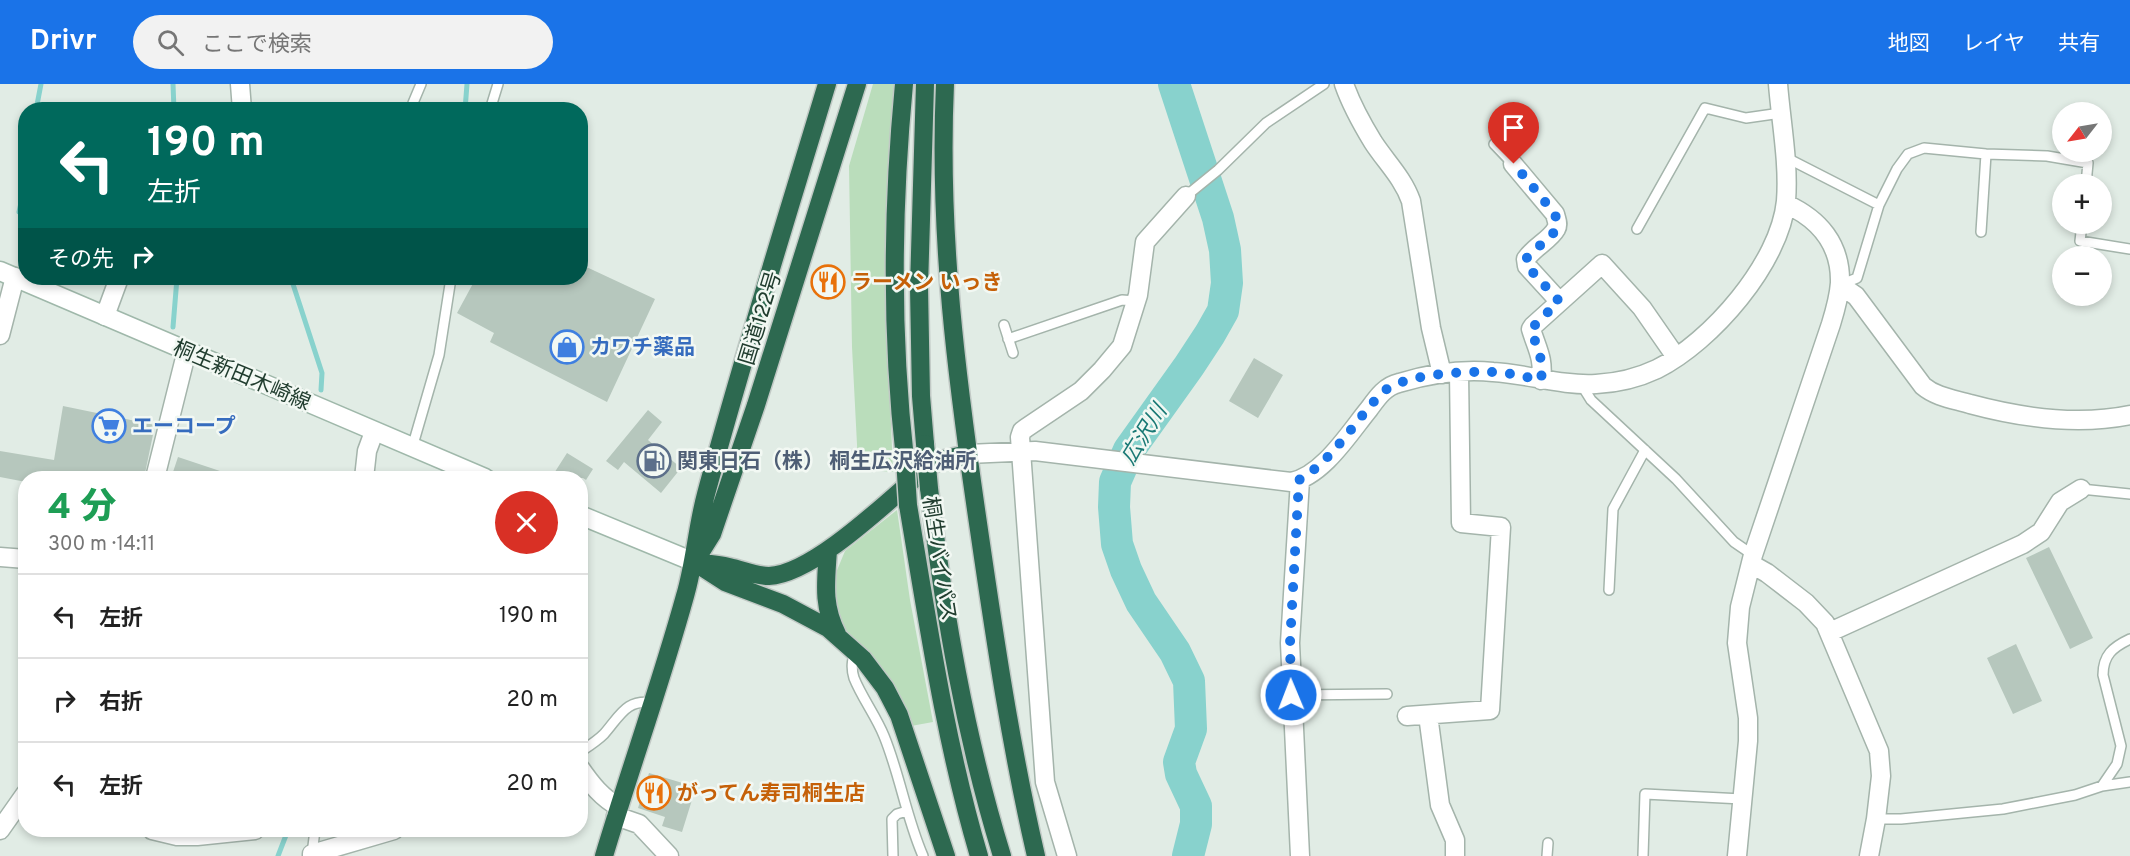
<!DOCTYPE html>
<html lang="ja">
<head>
<meta charset="utf-8">
<style>
  body { margin:0; font-family:Overpass,"Noto Sans JP",sans-serif; background:#f2f2f2; color:#222; height:100vh; display:flex; flex-direction:column; font-size:22px; white-space:nowrap }
  * { box-sizing:border-box; margin:0 }
  p { font-size:20px; color:#767676 }
  .icon { flex:none; width:33px; height:33px; fill:none; stroke:currentColor; stroke-width:2; stroke-linecap:round; stroke-linejoin:round }
  .map { position:relative; flex:1; overflow:hidden }
  .details { position:absolute; left:18px; top:387px; width:570px; height:366px; display:flex; flex-direction:column; background:#fff; border-radius:24px; box-shadow:0 3px 9px #0003 }
  .details>* { flex:none }
  .hud { position:absolute; left:18px; top:18px; width:570px; height:183px; border-radius:24px; box-shadow:0 3px 9px #0003; background:#00695c; color:#fff; overflow:hidden }
  .needle { width:39px; rotate:239deg }
  .controls { position:absolute; left:2052px; top:18px; display:grid; gap:12px }
  .controls a { display:grid; place-items:center; width:60px; height:60px; border-radius:50%; background:#fff; box-shadow:0 3px 9px #0003; font-size:30px }
  .pin { position:absolute; display:grid; place-items:center; width:51px; height:51px; color:#fff; margin:-62px -26px; border-radius:50% 50% 50% 0; rotate:-45deg; box-shadow:0 0 6px #0007 }
  .pin .icon { rotate:45deg }
  .me { position:absolute; width:66px; margin:-33px; rotate:359deg; stroke-linejoin:round; filter:drop-shadow(0 0 4px #0008) }
  .turn { display:flex; align-items:center; gap:21px; height:126px; padding:0 30px; font-size:27px }
  .turn .icon { width:78px; height:78px; stroke-width:2.5 }
  .turn b { display:block; font-size:42px; line-height:51px }
  .then { display:flex; align-items:center; height:57px; padding:0 30px; background:#0003; gap:12px; font-size:22px }
  .round { display:grid; place-items:center; flex:none; width:63px; height:63px; border-radius:32px; background:#f2f2f2 }
  .head { display:flex; align-items:center; justify-content:space-between; height:102px; padding:0 30px }
  h1 { font-size:36px; font-weight:800; line-height:45px; color:#1e9e55 }
  ul { padding:0; list-style:none }
  li { display:flex; align-items:center; gap:18px; height:84px; padding:0 30px; border-top:2px solid #e0e0e0 }
  li div { flex:1 }
  li b { display:block; font-size:22px }
  li em { font-style:normal }
  header { display:flex; align-items:center; gap:36px; box-sizing:border-box; height:84px; padding:0 30px; background:#1a73e8; color:#fff }
  header strong { font-size:28px }
  nav { display:flex; gap:33px; margin-inline-start:auto; font-size:21px }
  .search { width:420px; height:54px; background:#f2f2f2; display:flex; align-items:center; gap:15px; box-sizing:border-box; padding:0 21px; border-radius:33px; color:#767676; font-size:22px }
  .map>svg:first-child { display:block }
  .green { fill:#baddbb }
  .lines { fill:none; stroke-linecap:round; stroke-linejoin:round }
  .stream { stroke:#88d2cd; stroke-width:5 }
  .river { stroke:#88d2cd; stroke-width:32 }
  .building { fill:#b6c7bd }
  .lane-casing { stroke:#a4b4ab; stroke-width:12 }
  .street-casing { stroke:#a4b4ab; stroke-width:21 }
  .secondary-casing { stroke:#9fb8aa; stroke-width:21 }
  .highway-casing { stroke:#c1c9c5; stroke-width:21 }
  .lane { stroke:#fff; stroke-width:9 }
  .street { stroke:#fff; stroke-width:18 }
  .secondary { stroke:#fff; stroke-width:18 }
  .highway { stroke:#2d6950; stroke-width:18 }
  .highway-bridge-casing { stroke:#c1c9c5; stroke-width:21; stroke-linecap:butt }
  .highway-bridge { stroke:#2d6950; stroke-width:18 }
  .route { stroke:#1a73e8; stroke-width:10; stroke-dasharray:0 18 }
  .labels { text-anchor:middle; stroke-width:5; stroke-linejoin:round; paint-order:stroke }
  .food-label { font-size:21px; font-weight:bold; fill:#c56008; stroke:#f2f8f3; text-anchor:start }
  .street-label { font-size:21px; fill:#213d2f; stroke:#f2f8f3 }
  .shop-label { font-size:21px; font-weight:bold; fill:#366cbe; stroke:#f2f8f3; text-anchor:start }
  .service-label { font-size:21px; font-weight:bold; fill:#4e5e75; stroke:#f2f8f3; text-anchor:start }
  .water-label { font-size:22px; font-style:italic; fill:#1a7975; stroke:#f2f8f3 }
</style>
</head>
<body>
<header>
<strong>Drivr</strong>
<div class="search"><svg class="icon" aria-label="search" viewBox="0 0 24 24"><circle cx="10" cy="10" r="6"/><path d="M15 15l6 6"/></svg>ここで検索</div>
<nav><a>地図</a><a>レイヤ</a><a>共有</a></nav>
</header>
<div class="map">
<svg width="2130" height="772" viewBox="0 0 2130 772">
  <rect width="100%" height="100%" fill="#e1ece5"/>
  <!-- green -->
  <path class="green" d="M873,0H894L889,92L887,245L893,388L871,386L858,380L852,263L849,82Z
    M897,426L910,516L933,638L911,642L838,534L833,496L845,467Z"/>
  <g class="lines">
    <!-- stream -->
    <path class="stream" d="M173,0L174,26
      M36,26L41,0
      M465,26L467,0
      M19,128L26,96
      M291,194L322,289L321,306
      M173,243L177,194
      M278,772L288,746"/>
    <!-- river -->
    <path class="river" d="M1174,0L1218,134L1225,166L1227,199L1223,227L1210,250L1189,282L1129,366L1115,398L1114,423L1117,460L1126,486L1141,518L1175,568L1189,597L1191,645L1179,678L1181,690L1196,722V740L1188,772"/>
  </g>
  <!-- building -->
  <path class="building" d="M580,180L655,215L607,318L490,258L494,249L457,229L476,194H580Z
    M1254,274L1283,291L1258,334L1229,317Z
    M63,322L155,341L144,394H26V398L0,393V367L54,376Z
    M648,326L662,338L648,356L681,384L661,409L624,378L618,386L606,377Z
    M567,369L593,385L586,396L583,394H551Z
    M178,373L235,392V394H171Z
    M2049,463L2093,554L2070,565L2026,474Z
    M2016,560L2042,617L2013,630L1987,574Z
    M649,689L696,703L682,748L662,742L665,733L638,724Z"/>
  <g class="lines">
    <!-- lane casing -->
    <g class="lane-casing">
      <path id="lane" d="M413,19L421,0
        M490,26L498,0
        M1494,60L1513,80
        M1785,73L1879,121
        M1186,112L1218,86L1266,39L1324,0
        M2082,140L2080,157L2130,165
        M1637,145L1705,24L1746,34L1781,29
        M1981,148L1986,70
        M1840,201L1857,194L1879,121L1897,85L1908,70L1924,64L1986,70L2047,72L2088,79L2086,100
        M1004,241L1013,269
        M1008,255L1122,216L1136,217
        M1581,300L1591,316L1676,395L1734,458L1753,471
        M412,364L439,271L451,194
        M2081,405L2130,410
        M1609,506L1613,425L1645,366
        M855,567C852,577 851,584 854,594C862,614 876,632 884,652C900,691 906,733 923,772
        M1291,611L1387,610
        M580,668C589,662 597,657 604,650C620,632 626,614 654,619
        M2102,702L2130,698
        M1876,735H1901L2003,725L2075,711L2102,702L2117,680L2121,662L2103,591C2103,571 2113,563 2130,555
        M312,770L315,746
        M893,772L892,735L897,730L907,727
        M1547,772L1548,759
        M1643,772L1645,710L1742,715"/>
    </g>
    <!-- street casing -->
    <g class="street-casing">
      <path id="street" d="M240,0L242,26
        M1344,0C1351,20 1362,40 1373,58C1386,78 1403,94 1411,117L1431,244L1442,290
        M1513,80L1555,130C1556,135 1559,140 1556,145C1550,156 1534,163 1526,175L1527,182L1559,217
        M1840,201L1856,212L1923,302C1936,313 1953,315 1970,320C2022,334 2077,342 2130,331
        M105,232L119,194
        M0,251L15,193
        M1541,296C1544,274 1537,265 1531,245L1533,242L1602,180L1642,224L1676,273
        M968,370L1035,367L1291,398C1323,392 1350,348 1369,325C1377,314 1385,302 1399,299C1429,290 1462,285 1493,288C1528,290 1561,302 1596,300C1617,299 1638,294 1657,285C1711,258 1780,179 1786,117C1789,79 1781,38 1778,0
        M155,394L184,278L190,268
        M364,394L367,367L374,348
        M1300,396L1290,559L1300,772
        M0,473L26,475
        M1751,480L1767,489L1806,519L1825,539L1879,667L1881,692L1876,735L1869,772
        M1830,548L2023,460L2041,448L2060,418L2081,405
        M1428,631L1440,721L1455,756V772
        M1407,632L1490,626L1501,443L1461,439L1459,288
        M580,684C591,700 602,714 619,723
        M616,732L639,740L669,772
        M0,746L26,709
        M152,746L177,752H197L255,746
        M312,772V770L394,746
        M1067,772L1045,698L1020,353L1022,347L1026,344L1081,307L1102,286L1122,262L1138,211L1145,158L1186,112
        M1737,772L1748,657V634L1737,559L1740,523L1753,471L1831,240C1835,227 1839,213 1840,199C1841,160 1819,135 1786,120"/>
    </g>
    <!-- secondary casing -->
    <g class="secondary-casing">
      <path id="secondary" d="M0,187L485,394
        M580,431L694,478"/>
    </g>
    <!-- highway casing -->
    <g class="highway-casing">
      <path id="highway" d="M904,0C892,125 891,251 905,375
        M945,0C938,152 957,297 979,446C995,556 1011,664 1036,772
        M925,360L921,312L919,203L925,0
        M929,404C944,529 965,652 1002,772
        M908,421C928,539 945,657 979,772
        M828,466C826,498 822,520 837,550
        M697,474L712,450L756,321L857,0
        M694,478L725,498L783,520L828,544L863,575L885,604L899,631L946,772
        M702,479C711,480 720,481 729,483C743,486 755,492 769,492C815,490 893,412 929,382L945,375L968,370
        M604,772C630,685 661,599 685,512C695,478 697,443 706,410C743,272 786,136 827,0"/>
    </g>
    <!-- lane -->
    <use href="#lane" class="lane"/>
    <!-- street -->
    <use href="#street" class="street"/>
    <!-- secondary -->
    <use href="#secondary" class="secondary"/>
    <!-- highway -->
    <use href="#highway" class="highway"/>
    <!-- highway-bridge casing -->
    <g class="highway-bridge-casing">
      <path id="highway-bridge" d="M925,360L929,404
        M905,375L908,421"/>
    </g>
    <!-- highway-bridge -->
    <use href="#highway-bridge" class="highway-bridge"/>
  </g>
  <g class="lines">
    <!-- route -->
    <path class="route" d="M1291,611L1290,559L1299,396C1334,375 1353,339 1381,310C1399,290 1464,287 1491,288C1508,288 1524,293 1541,296C1544,274 1537,265 1531,245L1559,217L1527,182L1526,175C1534,164 1550,156 1556,145C1559,140 1556,135 1555,130L1514,80"/>
  </g>
  <!-- icons -->
  <defs>
    <g id="restaurant-ring" transform="scale(1.725)"><circle r="9.5" fill="#f2f8f3" stroke="#e8710a" stroke-width="1.5"/><path d="M-5-6h1v4h1v-4h1v4h1v-4h1v5L-1.5 .5V6h-2V.5L-5-1ZM5-6V6H3V1.5H1.5Q1.5-4 5-6Z" fill="#e8710a"/></g>
    <g id="shop-ring" transform="scale(1.725)"><circle r="9.5" fill="#f2f8f3" stroke="#3f7fe0" stroke-width="1.5"/><path d="M-5-2.5h2.3a2.7 3.5 0 0 1 5.4 0H5L5.5 6h-11ZM-1.5-2.5h3a1.5 2.3 0 0 0-3 0Z" fill="#3f7fe0"/></g>
    <g id="supermarket-ring" transform="scale(1.725)"><circle r="9.5" fill="#f2f8f3" stroke="#3f7fe0" stroke-width="1.5"/><path d="M-6-5.5h2.5l.6 2H6L4.5 2H-2.5L-4.4-4H-6ZM-1.5 3.2a1.3 1.3 0 1 0 .1 0ZM3 3.2a1.3 1.3 0 1 0 .1 0Z" fill="#3f7fe0"/></g>
    <g id="fuel-ring" transform="scale(1.725)"><circle r="9.5" fill="#f2f8f3" stroke="#5c6f8a" stroke-width="1.5"/><path d="M-5.5-6h7V0h2V4h1.3V-2.5L3-4.5l.8-.8L6-3V5H2.5V1h-1V6h-7ZM-4.2-4.7v3.2H.2V-4.7Z" fill="#5c6f8a"/></g>
  </defs>
  <g fill-rule="evenodd">
    <use href="#restaurant-ring" x="828" y="198"/>
    <use href="#shop-ring" x="567" y="263"/>
    <use href="#supermarket-ring" x="109" y="342"/>
    <use href="#fuel-ring" x="654" y="377"/>
    <use href="#restaurant-ring" x="654" y="709"/>
  </g>
  <g class="labels">
    <!-- food labels -->
    <g class="food-label">
      <text x="851" y="205">ラーメン いっき</text>
      <text x="677" y="716">がってん寿司桐生店</text>
    </g>
    <!-- street labels -->
    <g class="street-label">
      <text transform="translate(760 234) rotate(-73)" y="7">国道122号</text>
      <text transform="translate(242 291) rotate(23)" y="7">桐生新田木崎線</text>
      <text transform="translate(940 475) rotate(81)" y="7">桐生バイパス</text>
    </g>
    <!-- shop labels -->
    <g class="shop-label">
      <text x="590" y="270">カワチ薬品</text>
      <text x="132" y="349">エーコープ</text>
    </g>
    <!-- service labels -->
    <g class="service-label">
      <text x="677" y="384">関東日石（株） 桐生広沢給油所</text>
    </g>
    <!-- water labels -->
    <g class="water-label">
      <text transform="translate(1143 350) rotate(-58)" y="8">広沢川</text>
    </g>
  </g>
</svg>
<div class="controls">
<a><svg class="needle" viewBox="-14 -14 28 28"><path d="M0-13l5 13h-10z" fill="#e53935"/><path d="M0 13l5-13h-10z" fill="#767676"/></svg></a>
<a>+</a>
<a>−</a>
</div>
<div class="pin" style="left:1514px;top:80px;background:#d93025"><svg class="icon" aria-label="arrive" viewBox="0 0 24 24"><path d="M6 21V4h12l-3 4 3 4H6"/></svg></div>
<svg class="me" style="left:1291px;top:611px" viewBox="-20 -20 40 40"><circle r="17" fill="#1a73e8" stroke="#fff" stroke-width="3"/><path d="M0-11L8 9 0 5-8 9z" fill="#fff"/></svg>
<div class="hud">
<div class="turn"><svg class="icon" aria-label="left" viewBox="0 0 24 24"><path d="M17 20v-9H6M10 6l-5 5 5 5"/></svg><div><b>190 m</b>左折</div></div>
<div class="then">その先<svg class="icon" aria-label="right" viewBox="0 0 24 24"><path d="M7 20v-9h11M14 6l5 5-5 5"/></svg></div>
</div>
<section class="details">
<div class="head"><div><h1>4 分</h1><p>300 m · 14:11</p></div><a class="round" style="background:#d93025;color:#fff"><svg class="icon" aria-label="close" viewBox="0 0 24 24"><path d="M6 6l12 12M18 6L6 18"/></svg></a></div>
<ul>
<li><svg class="icon" aria-label="left" viewBox="0 0 24 24"><path d="M17 20v-9H6M10 6l-5 5 5 5"/></svg><div><b>左折</b></div><em>190 m</em></li>
<li><svg class="icon" aria-label="right" viewBox="0 0 24 24"><path d="M7 20v-9h11M14 6l5 5-5 5"/></svg><div><b>右折</b></div><em>20 m</em></li>
<li><svg class="icon" aria-label="left" viewBox="0 0 24 24"><path d="M17 20v-9H6M10 6l-5 5 5 5"/></svg><div><b>左折</b></div><em>20 m</em></li>
</ul>
</section>
</div>
</body>
</html>
